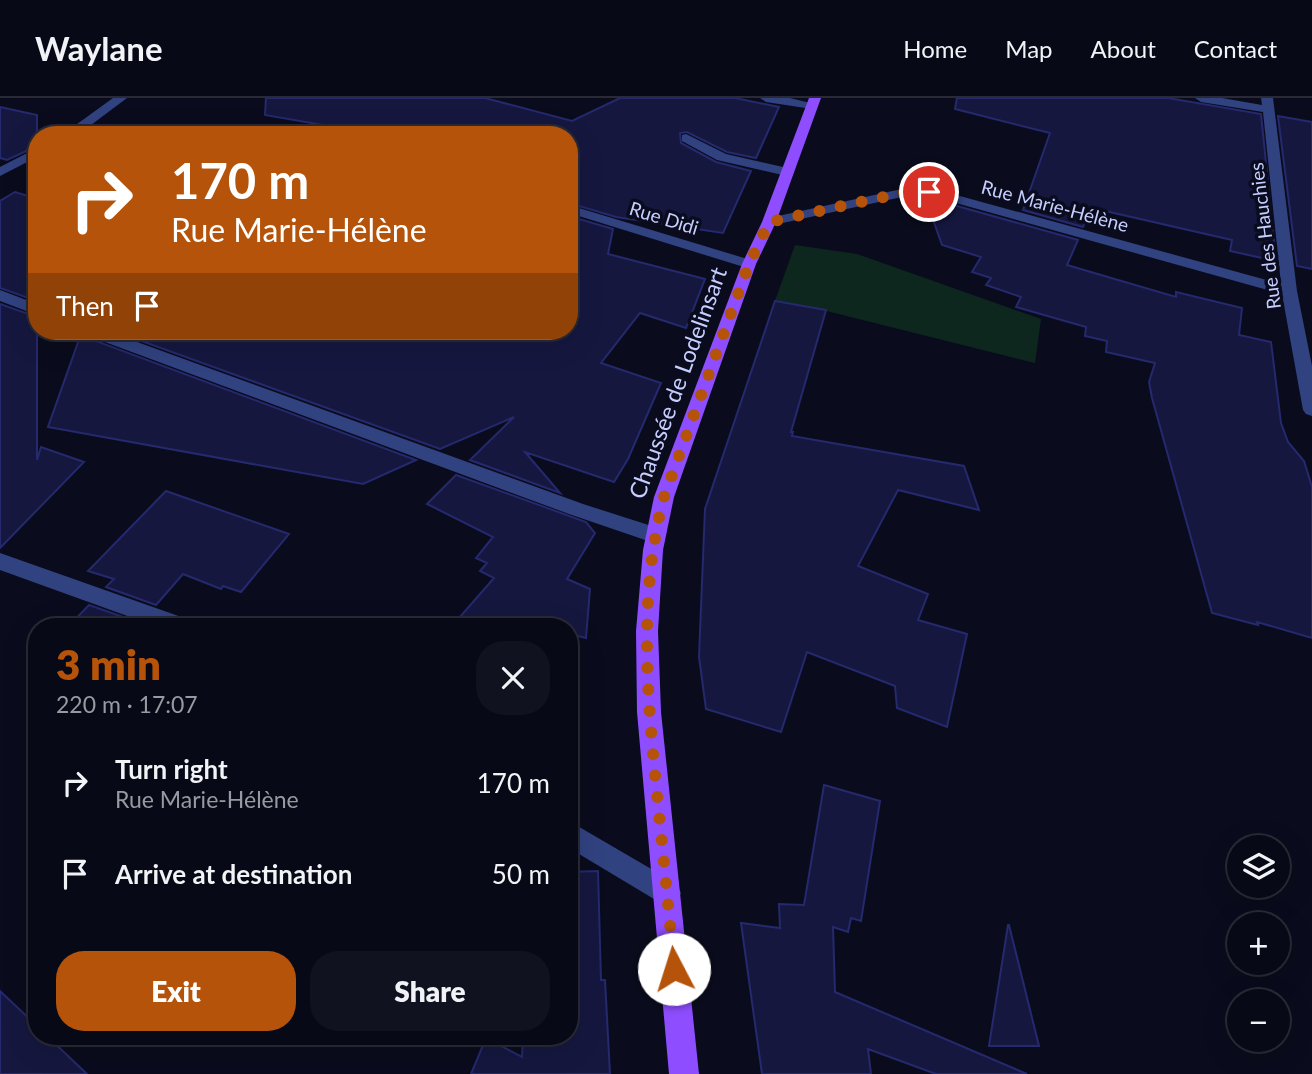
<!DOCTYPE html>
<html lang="en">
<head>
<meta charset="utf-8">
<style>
  body { margin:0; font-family:Lato,sans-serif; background:#11121f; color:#f1f3f6; height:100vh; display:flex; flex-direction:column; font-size:26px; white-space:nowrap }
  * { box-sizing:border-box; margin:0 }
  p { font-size:23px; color:#989aa1 }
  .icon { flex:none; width:38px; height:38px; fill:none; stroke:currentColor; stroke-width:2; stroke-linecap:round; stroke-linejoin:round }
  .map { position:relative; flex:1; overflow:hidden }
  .details { position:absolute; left:28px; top:520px; width:550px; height:427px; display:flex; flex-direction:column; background:#080916; border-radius:28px; box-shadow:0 7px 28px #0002,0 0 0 2px #292a35 }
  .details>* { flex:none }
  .guide { position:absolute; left:28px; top:28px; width:550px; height:214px; border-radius:28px; box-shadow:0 7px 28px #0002,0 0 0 2px #292a35; background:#b45309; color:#fff; overflow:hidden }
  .controls { position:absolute; left:1227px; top:737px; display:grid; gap:14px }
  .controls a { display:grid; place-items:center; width:63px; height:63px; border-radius:50%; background:#080916; box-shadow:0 7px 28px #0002,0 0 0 2px #292a35; font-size:35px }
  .pin { position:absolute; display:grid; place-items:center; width:60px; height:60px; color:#fff; margin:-30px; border:4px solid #fff; border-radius:50%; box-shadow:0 2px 7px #0007 }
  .me { position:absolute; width:77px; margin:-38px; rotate:355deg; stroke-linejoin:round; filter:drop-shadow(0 0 5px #0008) }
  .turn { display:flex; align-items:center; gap:24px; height:147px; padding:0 28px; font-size:32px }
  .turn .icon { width:91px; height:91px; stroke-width:2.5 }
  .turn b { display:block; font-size:49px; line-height:60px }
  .then { display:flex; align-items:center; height:66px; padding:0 28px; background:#0003; gap:14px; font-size:26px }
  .round { display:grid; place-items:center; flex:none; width:74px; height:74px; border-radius:28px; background:#11121f }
  .head { display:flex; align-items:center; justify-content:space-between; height:119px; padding:0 28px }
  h1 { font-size:42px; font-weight:800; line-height:52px; color:#b45309 }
  .cta { display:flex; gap:14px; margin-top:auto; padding:14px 28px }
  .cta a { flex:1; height:80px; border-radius:28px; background:#b45309; color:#fff; font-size:28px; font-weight:800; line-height:80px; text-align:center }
  .cta a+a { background:#11121f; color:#f1f3f6 }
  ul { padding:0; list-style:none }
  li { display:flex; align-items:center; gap:21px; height:91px; padding:0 28px }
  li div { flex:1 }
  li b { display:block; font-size:26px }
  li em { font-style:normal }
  header { display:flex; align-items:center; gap:42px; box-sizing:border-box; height:98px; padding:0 35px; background:#080916; border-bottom:2px solid #292a35 }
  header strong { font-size:33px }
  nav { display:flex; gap:38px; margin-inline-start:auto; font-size:24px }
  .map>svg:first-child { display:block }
  .green { fill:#0d271f }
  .building { fill:#15173f; stroke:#25296d; stroke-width:2 }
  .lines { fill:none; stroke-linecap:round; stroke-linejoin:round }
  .minor { fill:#314280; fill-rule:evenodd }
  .major { fill:#8e4dff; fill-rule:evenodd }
  .route { stroke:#b45309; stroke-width:12; stroke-dasharray:0 21.6 }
  .labels { text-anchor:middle; stroke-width:7; stroke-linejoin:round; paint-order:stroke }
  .far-street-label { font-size:19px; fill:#c6ceff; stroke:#0a0c1d }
  .street-label { font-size:23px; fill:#c6ceff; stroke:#0a0c1d }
</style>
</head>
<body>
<header>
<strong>Waylane</strong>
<nav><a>Home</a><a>Map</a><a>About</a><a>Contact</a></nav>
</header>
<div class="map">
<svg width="1312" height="976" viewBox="0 0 1312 976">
  <rect width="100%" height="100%" fill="#0a0c1d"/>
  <!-- green -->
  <path class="green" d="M795,147L857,156L1041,221L1035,265L819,211L775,203Z"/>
  <!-- building -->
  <path class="building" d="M266,0H485L572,23L620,0H735L779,9L756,60L727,54L687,34L680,35L681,45L716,64L751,73L723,135L616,119L569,105V37H380L265,17Z
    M957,0H1168L1261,16L1276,163L1230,153L1232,142L1092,110L1083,129L1023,112L1050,35L955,11Z
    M0,9L37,17V48L7,62L0,60Z
    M1278,18L1312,24V171L1297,168Z
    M15,94L37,101V203L0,190V103Z
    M925,99L1078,142L1067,167L1176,199V194L1242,210L1239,237L1271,244L1281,325L1288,344L1304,363L1312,389V540L1257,524L1258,527L1212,515L1152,300L1149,284L1155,265L1106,254L1107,243L1085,238L1086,229L1016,209L1021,199L986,187L991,180L972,174L981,159L942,147Z
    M569,118L613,131L608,156L705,181L686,230L640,215L601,265L661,285L628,361L614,384L525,354L560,395L470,362L514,319L440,351L114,233H569Z
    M775,203L826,212L791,334H793L792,338L964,368L979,412L898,392L858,468L928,496L918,522L967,536L947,629L897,610L895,588L807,554L781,634L706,611L699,559L705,411Z
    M0,206L37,219V362L41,349L84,364L0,450Z
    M82,233L85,239L416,362L363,386L48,329Z
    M456,377L586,424L595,435L567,481L590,491L586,540L569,536V528H452L494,480L480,473L487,465L476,460L493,439L427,406Z
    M166,393L289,436L241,494L223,488L221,491L183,476L156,507L106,489L114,481L88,473Z
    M89,507L140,525L137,528H69Z
    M824,687L880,703L861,823L851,820L848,834L833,829L835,894L1027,976H936L868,951L871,976H762L741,825L780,830L779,806L804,807Z
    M598,773L601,882H605L610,976H471L486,940L522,959L523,938H569V774Z
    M1008,827H1009L1039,948H989Z
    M0,893L37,928V938H47L87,976H0Z"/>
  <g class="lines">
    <!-- minor -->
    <path class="minor" d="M113,0H127L91,27L267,29L313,33L319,37L73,35V29Z
      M760,0H790L818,7L812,11L766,4Z
      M1195,0H1222L1262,7L1261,0H1273L1297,193L1312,268V318L1306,316L1303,312L1282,196L920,95L769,128L762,124L769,120L920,87L1281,186L1263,14L1201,4Z
      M686,36L726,56L792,71L794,74L787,78L717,62L682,43V37Z
      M37,50V59L0,78V69Z
      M569,107L754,163L756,166L754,169H744L569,115Z
      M0,192L37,206V217L0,203Z
      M84,233H107L583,406L661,431L664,437L661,443L654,445L569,416L86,237Z
      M0,455L187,521L190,528H155L0,472Z
      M569,723L677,786L681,795L677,804L668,808L659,804L569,750Z"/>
    <!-- major -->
    <path class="major" d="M809,0H821L776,124L756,166L674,399L663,452L658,533L661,614L699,976H669L637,614L636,533L643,452L654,399L742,166L762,124Z"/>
  </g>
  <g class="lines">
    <!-- route -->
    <path class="route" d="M674,871C669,813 663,754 657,696C647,598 638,496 664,399L749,166L769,124L920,91L929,94"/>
  </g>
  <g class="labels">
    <!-- far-street labels -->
    <g class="far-street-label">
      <text transform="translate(1055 108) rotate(15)" y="7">Rue Marie-Hélène</text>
      <text transform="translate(664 120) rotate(17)" y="7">Rue Didi</text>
      <text transform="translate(1265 138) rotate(-97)" y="7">Rue des Hauchies</text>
    </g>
    <!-- street labels -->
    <g class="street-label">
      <text transform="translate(678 285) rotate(-70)" y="8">Chaussée de Lodelinsart</text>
    </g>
  </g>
</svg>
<div class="controls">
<a><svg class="icon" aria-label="layers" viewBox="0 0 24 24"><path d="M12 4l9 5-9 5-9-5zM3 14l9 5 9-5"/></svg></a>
<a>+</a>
<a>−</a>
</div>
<div class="pin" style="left:929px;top:94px;background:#d93025"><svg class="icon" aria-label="arrive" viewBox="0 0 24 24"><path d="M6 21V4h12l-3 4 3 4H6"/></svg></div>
<svg class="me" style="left:674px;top:871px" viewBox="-20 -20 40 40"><circle r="19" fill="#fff"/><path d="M0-13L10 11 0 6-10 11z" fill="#b45309"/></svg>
<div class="guide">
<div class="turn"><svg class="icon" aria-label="right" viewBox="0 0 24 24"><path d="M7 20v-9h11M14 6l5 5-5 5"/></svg><div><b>170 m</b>Rue Marie-Hélène</div></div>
<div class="then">Then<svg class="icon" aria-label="arrive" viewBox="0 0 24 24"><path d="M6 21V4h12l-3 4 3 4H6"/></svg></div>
</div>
<section class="details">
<div class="head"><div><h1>3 min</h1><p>220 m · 17:07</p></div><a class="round"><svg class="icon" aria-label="close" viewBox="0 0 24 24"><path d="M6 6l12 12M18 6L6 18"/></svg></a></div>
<ul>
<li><svg class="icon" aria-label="right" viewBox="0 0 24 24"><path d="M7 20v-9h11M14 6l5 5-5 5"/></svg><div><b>Turn right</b><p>Rue Marie-Hélène</p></div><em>170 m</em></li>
<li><svg class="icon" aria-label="arrive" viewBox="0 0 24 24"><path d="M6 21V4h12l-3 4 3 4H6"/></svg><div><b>Arrive at destination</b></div><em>50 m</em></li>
</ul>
<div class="cta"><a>Exit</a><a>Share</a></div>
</section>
</div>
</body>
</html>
